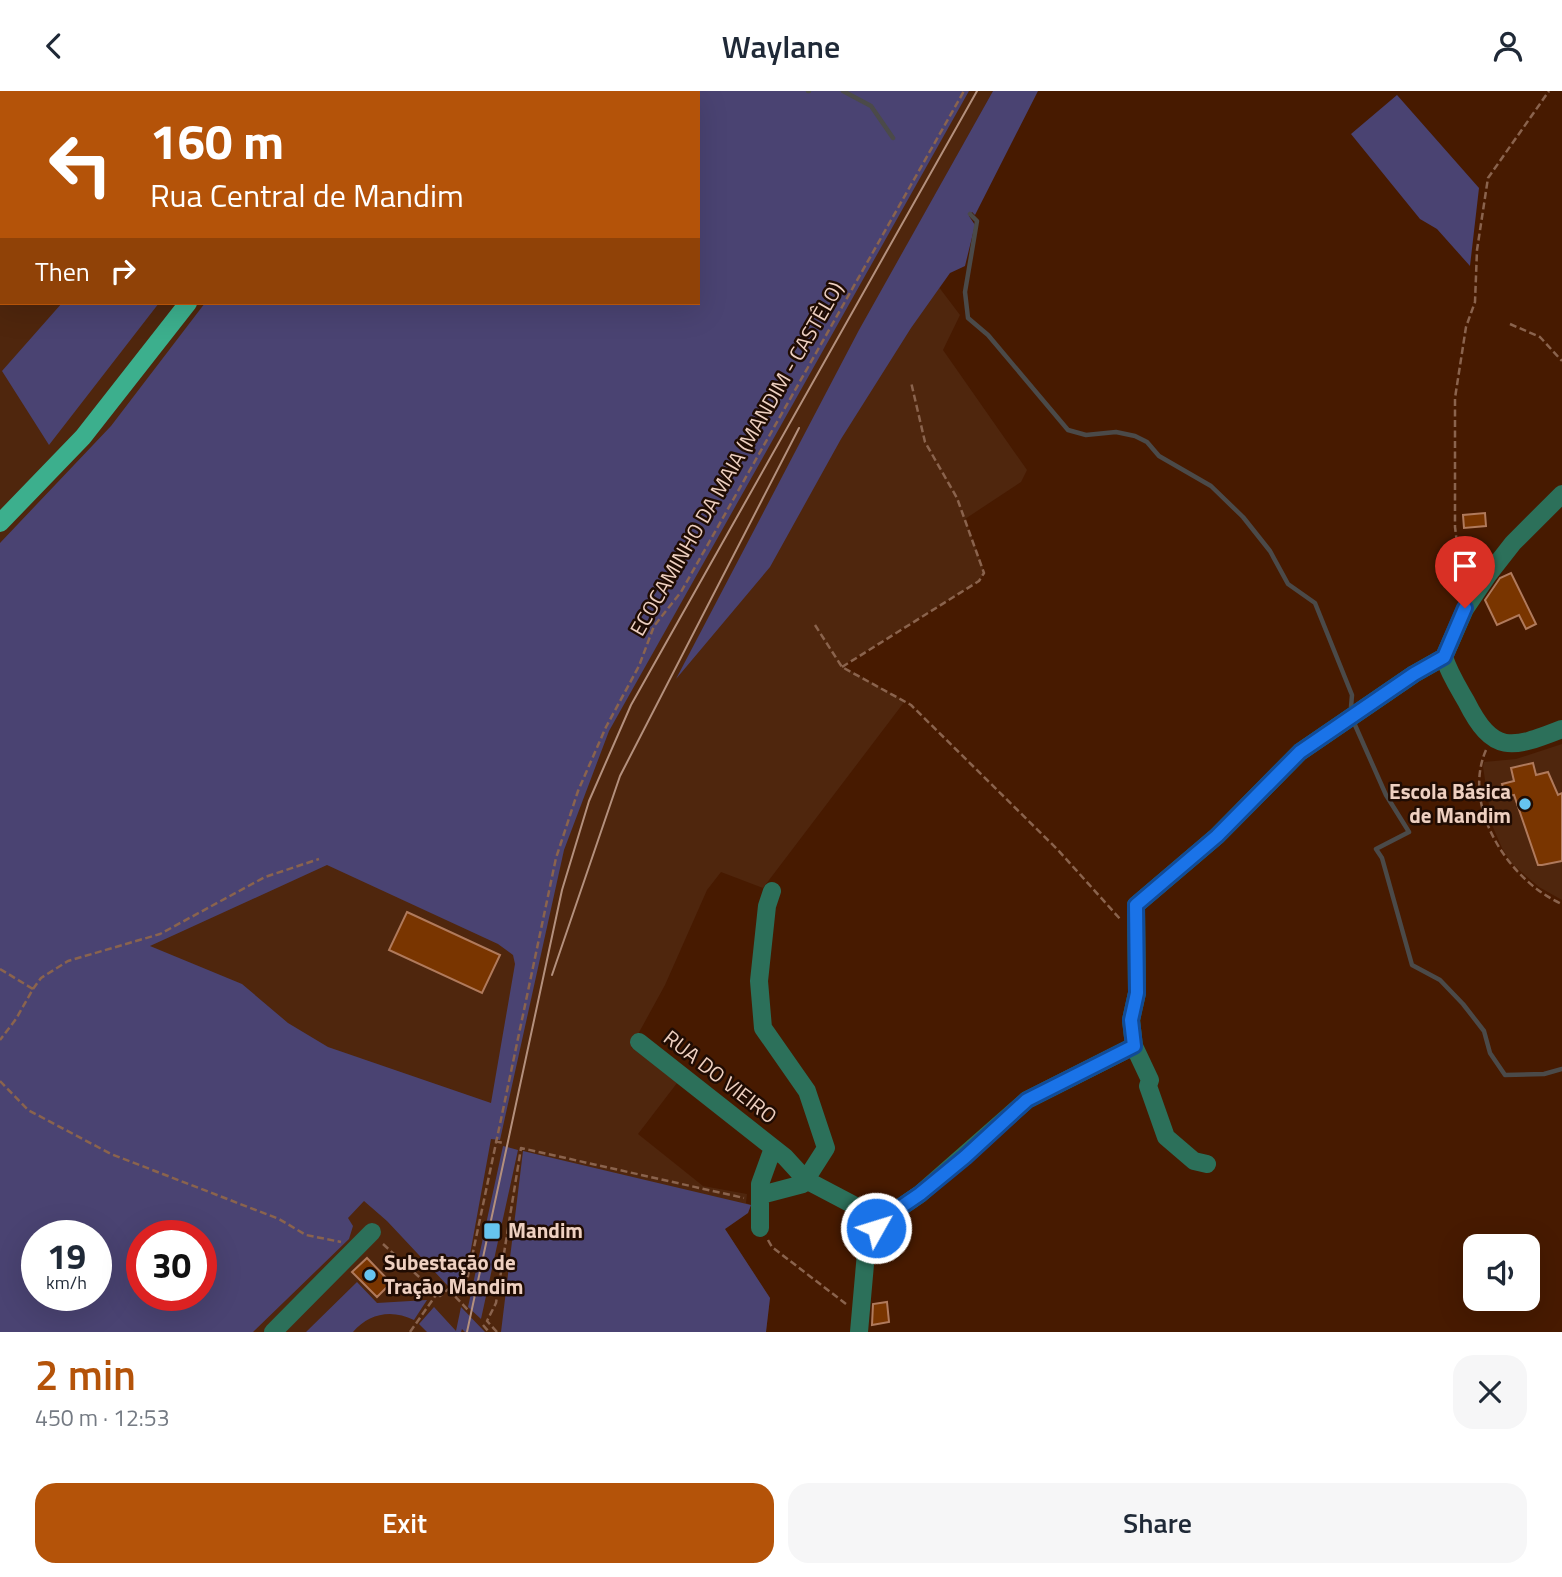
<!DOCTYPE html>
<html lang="en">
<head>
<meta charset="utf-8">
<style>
  body { margin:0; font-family:"Titillium Web",sans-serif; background:#f6f6f7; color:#1f2937; height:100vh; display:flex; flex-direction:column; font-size:26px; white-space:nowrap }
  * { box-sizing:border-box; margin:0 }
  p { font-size:23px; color:#747a83 }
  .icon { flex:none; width:38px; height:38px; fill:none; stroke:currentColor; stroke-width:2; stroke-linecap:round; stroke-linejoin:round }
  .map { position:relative; height:1241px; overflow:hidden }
  .sheet { display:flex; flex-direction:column; background:#fff; flex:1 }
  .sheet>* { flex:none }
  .hud { position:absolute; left:0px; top:0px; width:700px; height:214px; box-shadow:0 7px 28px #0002; background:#b45309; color:#fff; overflow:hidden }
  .fabs { position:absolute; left:1463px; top:1143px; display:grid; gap:14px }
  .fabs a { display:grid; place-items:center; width:77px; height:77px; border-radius:14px; background:#fff; box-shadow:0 7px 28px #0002; font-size:35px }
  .speed { position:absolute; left:21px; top:1129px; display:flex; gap:14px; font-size:35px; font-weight:700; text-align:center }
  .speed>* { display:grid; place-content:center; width:91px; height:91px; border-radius:50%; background:#fff; box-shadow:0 7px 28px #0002; line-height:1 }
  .speed small { font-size:18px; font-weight:400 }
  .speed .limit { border:10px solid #d22; background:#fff; color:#111 }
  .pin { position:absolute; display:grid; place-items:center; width:60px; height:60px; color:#fff; margin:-72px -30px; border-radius:50% 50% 50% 0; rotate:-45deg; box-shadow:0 0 7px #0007 }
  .pin .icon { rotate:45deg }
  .me { position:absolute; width:77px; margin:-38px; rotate:51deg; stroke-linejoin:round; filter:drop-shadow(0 0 5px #0008) }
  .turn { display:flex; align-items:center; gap:24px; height:147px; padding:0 35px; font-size:32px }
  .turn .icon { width:91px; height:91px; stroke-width:2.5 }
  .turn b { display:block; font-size:49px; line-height:60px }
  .then { display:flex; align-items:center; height:66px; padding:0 35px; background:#0003; gap:14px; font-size:26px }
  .round { display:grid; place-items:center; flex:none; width:74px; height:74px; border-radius:21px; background:#f6f6f7 }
  .head { display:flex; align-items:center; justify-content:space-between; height:119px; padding:0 35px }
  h1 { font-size:42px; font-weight:600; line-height:52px; color:#b45309 }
  .action { display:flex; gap:14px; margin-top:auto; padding:14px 35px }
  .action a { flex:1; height:80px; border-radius:21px; background:#b45309; color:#fff; font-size:28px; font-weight:600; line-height:80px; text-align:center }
  .action a+a { background:#f6f6f7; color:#1f2937 }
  header { display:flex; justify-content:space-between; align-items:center; height:91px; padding:0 35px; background:#fff; font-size:32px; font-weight:600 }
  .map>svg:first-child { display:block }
  .built { fill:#4f260d; fill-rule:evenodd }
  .green { fill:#4a4372; fill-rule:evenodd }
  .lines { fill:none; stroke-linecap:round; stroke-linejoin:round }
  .stream { stroke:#4b4a49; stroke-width:4.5 }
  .building { fill:#793500; stroke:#b07a5c; stroke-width:2 }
  .path { stroke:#8a634d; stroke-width:2.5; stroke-dasharray:7 3.5; stroke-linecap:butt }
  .minor { stroke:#2c705a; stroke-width:18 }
  .major { stroke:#3caf8d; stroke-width:18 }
  .tram { stroke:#b4907d; stroke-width:2 }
  .route-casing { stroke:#114b97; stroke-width:18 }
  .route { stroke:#1a73e8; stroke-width:12 }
  .poi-dot { fill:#66c4ef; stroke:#200c03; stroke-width:2.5 }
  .labels { text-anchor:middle; stroke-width:5; stroke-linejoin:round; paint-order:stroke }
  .street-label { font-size:21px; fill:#eed0c1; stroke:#200c03 }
  .poi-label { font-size:21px; font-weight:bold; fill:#eed0c1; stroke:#200c03; text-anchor:start }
</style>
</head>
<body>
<header><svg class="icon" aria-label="back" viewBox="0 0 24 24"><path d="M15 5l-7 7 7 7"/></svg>Waylane<svg class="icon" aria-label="person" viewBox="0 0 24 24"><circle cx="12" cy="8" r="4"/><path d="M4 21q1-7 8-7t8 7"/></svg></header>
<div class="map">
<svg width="1562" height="1241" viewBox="0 0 1562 1241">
  <rect width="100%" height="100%" fill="#471a00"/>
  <!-- built -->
  <path class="built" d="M0,0L641,2H2V212H698L892,135L969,0H993L907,154L960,224L943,259L1027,379L1021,391L965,428L982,473L984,482L979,490L842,575L905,610L763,797L721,781L707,799L665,894L631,956L677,992L638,1043L703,1095L747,1103L746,1112L751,1114L748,1122L725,1138L770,1207L766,1241H0ZM37,1144H96V1204H37ZM142,1144H201V1204H142Z
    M1562,653V809L1539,796L1511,772L1502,757L1492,734L1483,676L1484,671L1516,668Z"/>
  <!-- green -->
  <path class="green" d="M368,0H969L609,640L564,759L500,1049L491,1048L463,1202L452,1191L448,1195L387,1130L364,1110L348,1127L353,1135L349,1148L253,1241H0V452L111,335L205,212H698V2ZM327,774L498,853L513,864L515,873L491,1012L328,956L288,932L242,893L150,855ZM37,1144H96V1204H37ZM142,1144H201V1204H142Z
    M993,0H1038L975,124L972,121L969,125L975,134L965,175L950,182L911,237L841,348L770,476L676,588L859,239Z
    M1397,4L1479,97L1470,175L1437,138L1420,128L1351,43Z
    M62,212H159L49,354L2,280Z
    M503,1055L518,1059L481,1228L468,1216Z
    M523,1060L751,1114L748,1122L725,1138L770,1207L766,1241H501Z
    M357,1191L377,1212L427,1209L414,1229C392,1218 369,1222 353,1241H306Z
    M434,1216L456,1240L461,1216L485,1241H465L462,1238L461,1241H427L419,1233Z"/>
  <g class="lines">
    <!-- stream -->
    <path class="stream" d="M808,0H809
      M843,0L871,15L893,47
      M970,123L977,130L965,201L968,227L988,244L1068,339L1086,344L1116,341L1135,345L1147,351L1159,365L1211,395L1243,426L1270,460L1288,493L1315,512L1352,604L1351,616
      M1355,634L1386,704L1409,741L1376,758L1382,767L1412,874L1440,889L1463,913L1484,940L1490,962L1505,984L1544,983L1562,978"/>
  </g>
  <!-- building -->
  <path class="building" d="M1485,422L1486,435L1464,437L1463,424Z
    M1511,482L1536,533L1526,538L1519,524L1497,534L1485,509L1500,487Z
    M1533,672L1536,684L1548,681L1558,704L1562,702V770L1542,774H1538L1514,704L1506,706L1502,693L1514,690L1511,677Z
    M407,821L500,864L482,902L389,859Z
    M367,1167L391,1192L377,1206L352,1181Z
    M887,1211L889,1231L872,1234L873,1213Z"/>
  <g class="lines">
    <!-- path -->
    <path class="path" d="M562,0L564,2
      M1510,233L1540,246L1562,270
      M1462,493L1455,436V307L1466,236L1475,211L1477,159L1488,87L1549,0
      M815,534L842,576L911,614L1058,759L1121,829
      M842,576L979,490L984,482L957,407L925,351L911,291
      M1486,659C1461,716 1509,790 1562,813
      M0,878L33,898L16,928L0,949
      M33,898L41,887L68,870L160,843L265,786L319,768
      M0,990L28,1019L111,1063L279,1128L306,1144L341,1151
      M495,1050L503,1052
      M768,1149L772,1156L846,1213
      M383,1153L440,1205L452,1195L464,1204L556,767L578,700L606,636L639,575L654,535L681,501L964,0
      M448,1198L468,1219
      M483,1234L489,1241
      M410,1241L436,1204
      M497,1241L487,1230L496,1212L521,1057L744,1107"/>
    <!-- minor -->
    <path class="minor" d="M1444,566C1449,582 1458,596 1466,610C1493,664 1511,658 1562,638
      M639,951L785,1066L806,1089L882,1129
      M1134,955L1150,989L1148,995L1166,1046L1194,1070L1207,1073
      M761,1104L803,1093L826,1057L807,1000L763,937L759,890L767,815L772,800
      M760,1137V1093L773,1057
      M273,1241L372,1141
      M859,1241L866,1162L882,1129L920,1103L1027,1009L1134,955L1131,929L1137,902L1136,814L1217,745L1300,661L1414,583L1444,566L1465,518L1488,484L1513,452L1562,403"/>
    <!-- major -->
    <path class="major" d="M349,2L350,0
      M0,432L83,346L188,212"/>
    <!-- tram -->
    <path class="tram" d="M552,884L620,685L799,337
      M467,1241L562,799L589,710L631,614L977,0"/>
  </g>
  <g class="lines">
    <!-- route casing -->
    <g class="route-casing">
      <path id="route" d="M876,1137L882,1129L920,1103L965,1066L1027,1009L1134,955L1131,929L1137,902L1136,814L1217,745L1300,661L1414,583L1444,566L1465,517"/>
    </g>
    <!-- route -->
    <use href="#route" class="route"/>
  </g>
  <!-- markers -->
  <g class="poi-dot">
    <circle cx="1525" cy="713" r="7"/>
    <rect x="483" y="1131" width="18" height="18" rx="3.5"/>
    <circle cx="370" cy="1184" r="7"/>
  </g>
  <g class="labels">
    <!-- street labels -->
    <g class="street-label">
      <text transform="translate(737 368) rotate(-60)" y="7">ECOCAMINHO DA MAIA (MANDIM - CASTÊLO)</text>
      <text transform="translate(720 986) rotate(38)" y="7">RUA DO VIEIRO</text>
    </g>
    <!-- poi labels -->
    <g class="poi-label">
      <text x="1511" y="708" text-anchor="end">Escola Básica<tspan x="1511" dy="24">de Mandim</tspan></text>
      <text x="508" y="1147">Mandim</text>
      <text x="384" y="1179">Subestação de<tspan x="384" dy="24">Tração Mandim</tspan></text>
    </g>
  </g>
</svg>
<div class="fabs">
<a><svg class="icon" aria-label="sound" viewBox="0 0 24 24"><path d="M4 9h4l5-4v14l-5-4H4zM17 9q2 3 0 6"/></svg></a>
</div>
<div class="speed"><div>19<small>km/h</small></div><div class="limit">30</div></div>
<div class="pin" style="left:1465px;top:517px;background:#d93025"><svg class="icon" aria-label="arrive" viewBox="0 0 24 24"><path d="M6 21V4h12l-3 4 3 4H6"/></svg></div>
<svg class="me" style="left:876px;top:1137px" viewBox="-20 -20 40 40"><circle r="17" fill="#1a73e8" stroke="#fff" stroke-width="3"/><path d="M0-11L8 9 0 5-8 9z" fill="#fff"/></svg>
<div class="hud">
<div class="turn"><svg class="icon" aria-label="left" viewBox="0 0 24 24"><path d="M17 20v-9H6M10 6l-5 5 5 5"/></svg><div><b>160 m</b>Rua Central de Mandim</div></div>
<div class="then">Then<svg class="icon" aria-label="right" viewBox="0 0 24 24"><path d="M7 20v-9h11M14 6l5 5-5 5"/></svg></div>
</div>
</div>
<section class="sheet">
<div class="head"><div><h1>2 min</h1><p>450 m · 12:53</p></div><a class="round"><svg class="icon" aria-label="close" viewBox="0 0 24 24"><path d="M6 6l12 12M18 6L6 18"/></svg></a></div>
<div class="action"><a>Exit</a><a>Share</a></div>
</section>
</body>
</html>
